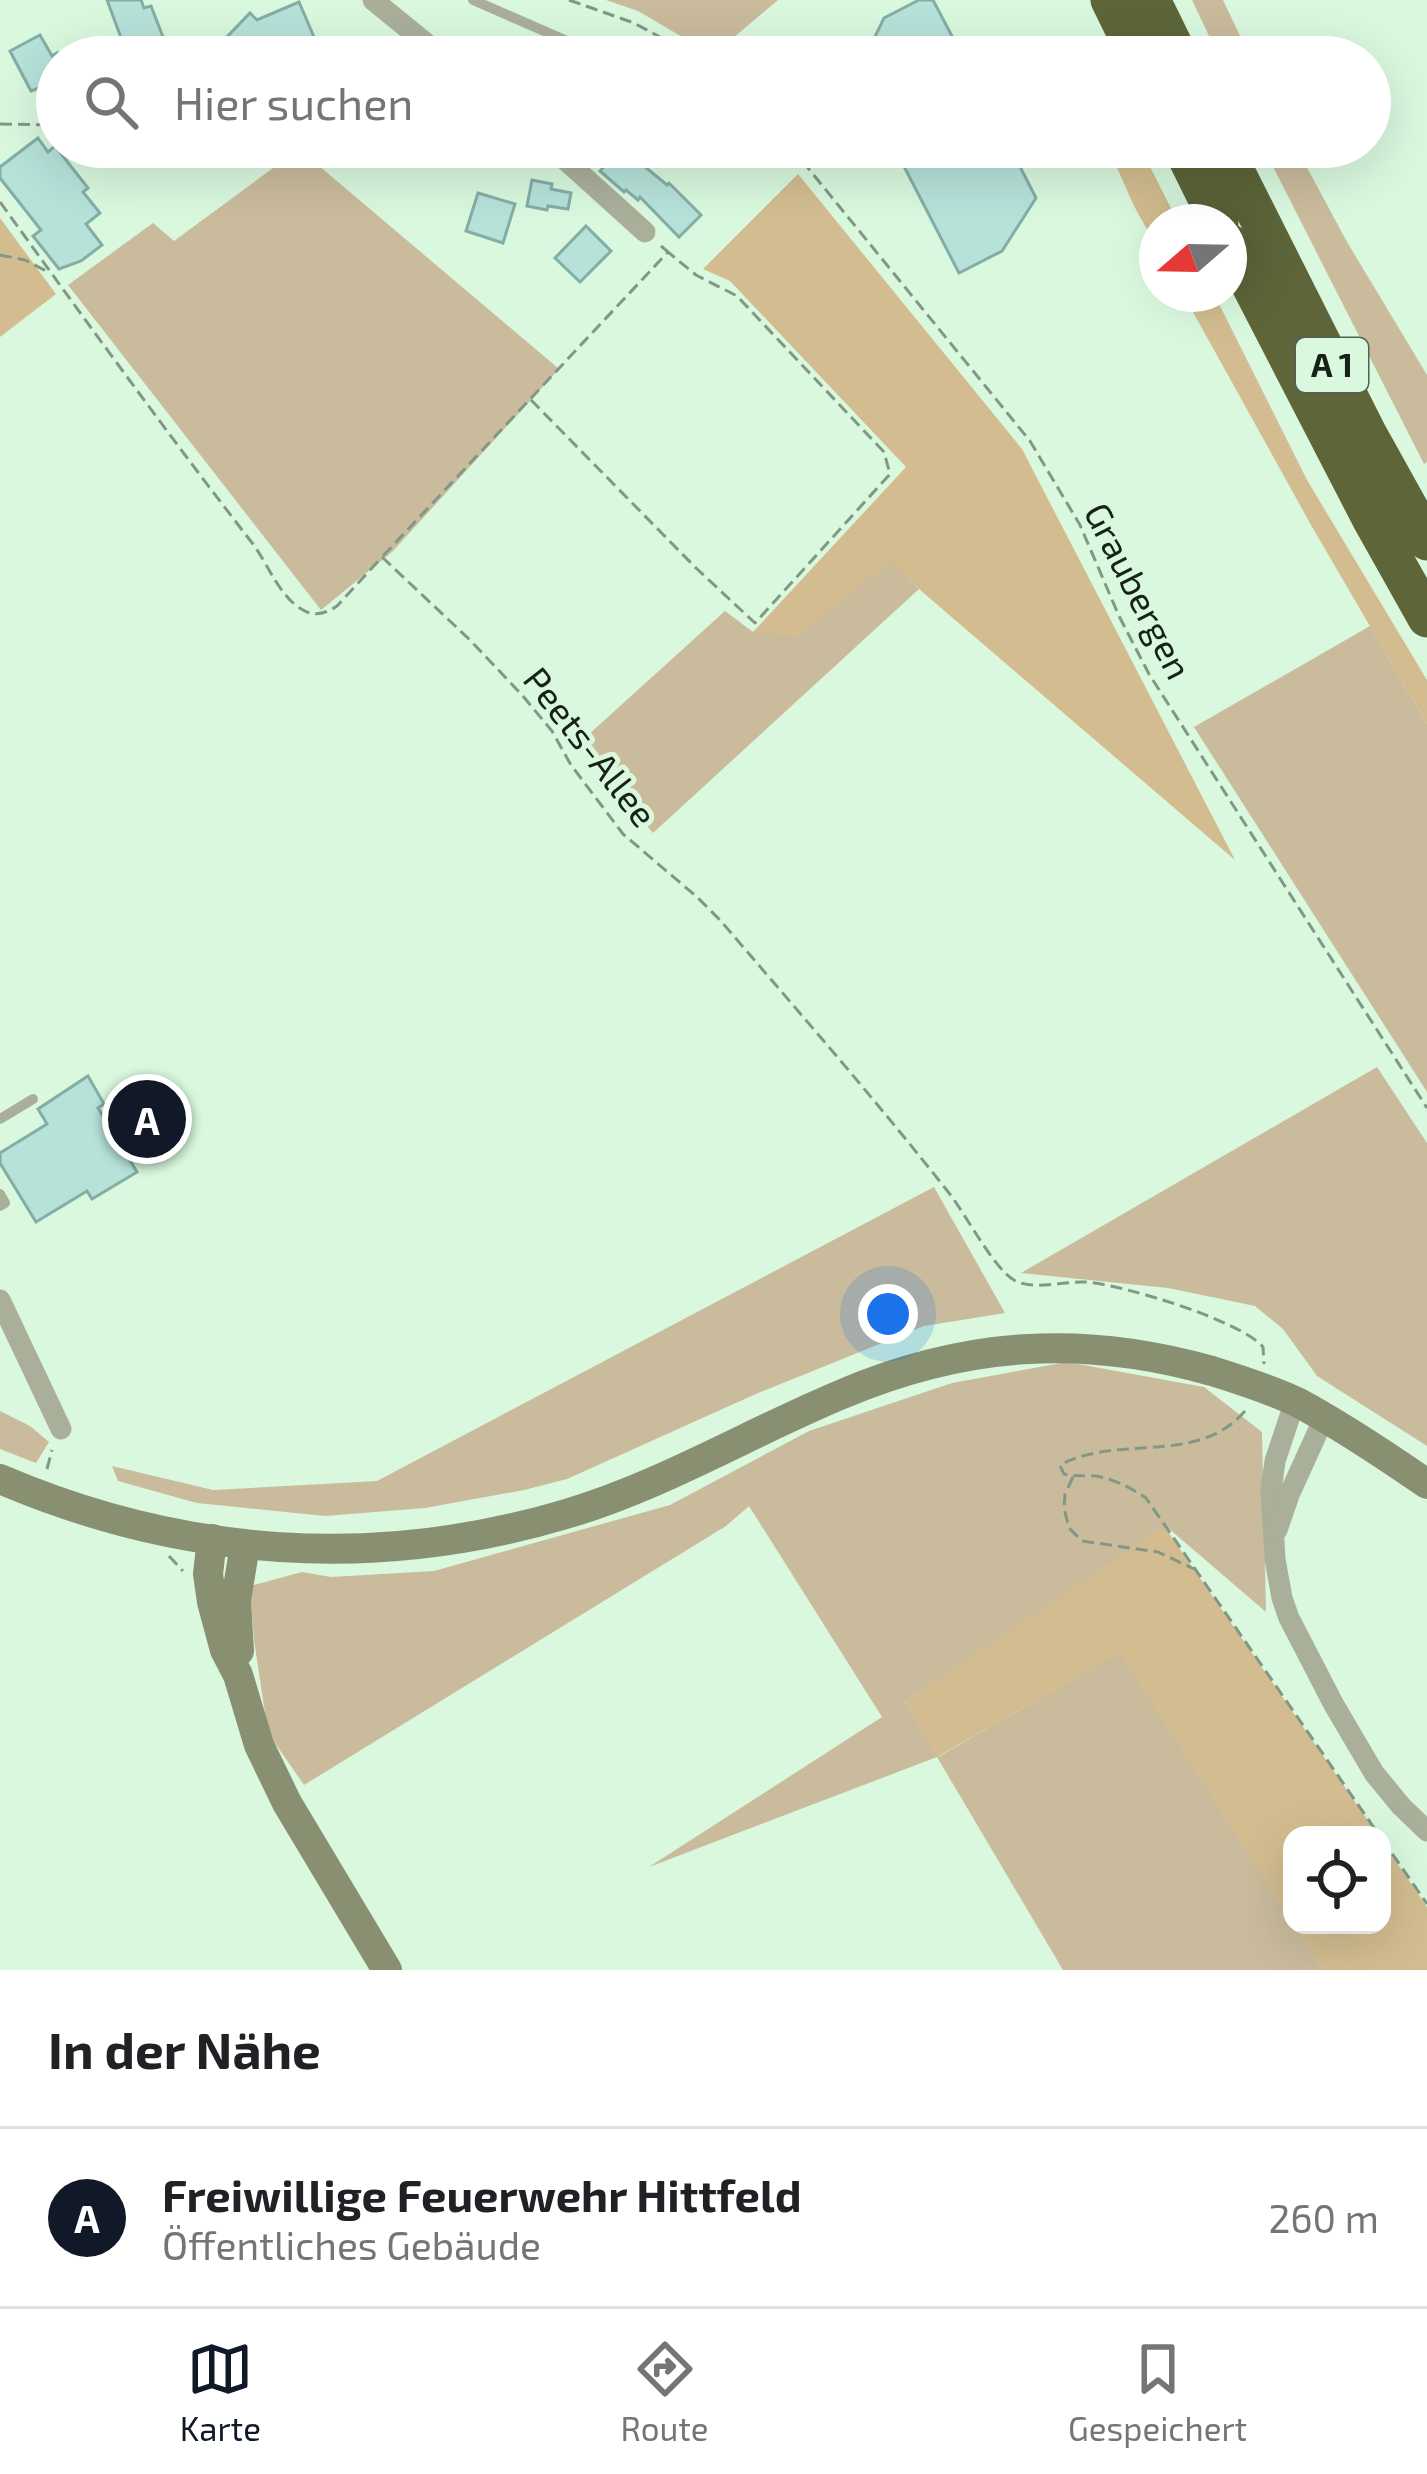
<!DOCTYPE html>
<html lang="de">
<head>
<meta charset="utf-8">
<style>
	:root { --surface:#fff; --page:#f6f6f6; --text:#202124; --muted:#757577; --line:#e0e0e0; --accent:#111827 }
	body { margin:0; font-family:"Exo 2",sans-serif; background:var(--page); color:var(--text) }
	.controls { position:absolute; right:36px; bottom:36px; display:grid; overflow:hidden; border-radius:24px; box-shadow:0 12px 48px #0002 }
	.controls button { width:108px; height:108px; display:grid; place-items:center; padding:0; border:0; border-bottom:3px solid var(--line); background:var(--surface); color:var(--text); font:60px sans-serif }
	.compass { position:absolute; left:1139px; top:204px; width:108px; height:108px; border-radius:50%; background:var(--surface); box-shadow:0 12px 48px #0002; rotate:250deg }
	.you { position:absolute; left:888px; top:1314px; width:42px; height:42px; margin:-30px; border:9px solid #fff; border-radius:50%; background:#1a73e8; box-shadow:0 0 0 18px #1a73e833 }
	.badge { display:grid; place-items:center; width:78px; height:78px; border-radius:50%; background:var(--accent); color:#fff; font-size:39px; font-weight:700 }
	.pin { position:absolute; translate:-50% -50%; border:6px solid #fff; box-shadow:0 3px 12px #0006 }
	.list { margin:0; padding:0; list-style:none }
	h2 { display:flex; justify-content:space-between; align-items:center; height:156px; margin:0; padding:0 48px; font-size:51px }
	h2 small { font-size:39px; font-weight:400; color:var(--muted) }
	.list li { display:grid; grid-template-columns:78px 1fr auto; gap:36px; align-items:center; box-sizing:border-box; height:180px; padding:0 48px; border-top:3px solid var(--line) }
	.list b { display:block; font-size:45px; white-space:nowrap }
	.list p { margin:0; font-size:39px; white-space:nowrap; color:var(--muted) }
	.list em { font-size:39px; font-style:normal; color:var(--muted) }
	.icon { flex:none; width:66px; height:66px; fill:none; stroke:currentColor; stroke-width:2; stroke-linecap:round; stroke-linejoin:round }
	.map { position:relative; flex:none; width:1427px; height:1970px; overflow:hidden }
	.search { position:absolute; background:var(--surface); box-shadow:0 12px 48px #0002; left:36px; right:36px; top:36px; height:132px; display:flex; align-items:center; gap:30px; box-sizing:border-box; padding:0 42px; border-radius:66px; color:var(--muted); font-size:45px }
	.sheet { height:336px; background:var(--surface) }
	nav { display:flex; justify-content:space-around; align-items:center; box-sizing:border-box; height:168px; border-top:3px solid var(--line); background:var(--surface); font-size:33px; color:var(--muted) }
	nav a { display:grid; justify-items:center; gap:6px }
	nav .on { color:var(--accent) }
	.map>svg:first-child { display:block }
</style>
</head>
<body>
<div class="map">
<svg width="1427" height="1970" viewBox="0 0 1427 1970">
	<rect width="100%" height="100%" fill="#d9f8de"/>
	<g fill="#cabb9c">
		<polygon points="606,0 778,0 713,55 638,11"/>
		<polygon points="1192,0 1223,0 1250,57 1219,57"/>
		<polygon points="1263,147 1296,147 1347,242 1427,375 1427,462 1424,464"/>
		<polygon points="299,149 559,369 392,552 321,610 68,285 153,223 174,241"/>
		<polygon points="891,560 919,589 653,833 577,745 725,611 753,632"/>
		<polygon points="1370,626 1427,724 1427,1092 1194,727"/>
		<polygon points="1377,1067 1427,1143 1427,1446 1317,1376 1283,1329 1255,1306 1168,1288 1021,1273"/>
		<polygon points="934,1187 1005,1313 924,1326 758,1393 567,1479 524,1490 425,1508 325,1516 197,1503 118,1481 112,1466 213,1490 377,1481"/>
		<polygon points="1067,1362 1204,1387 1262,1432 1266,1612 1167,1527 905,1702 938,1757 1120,1652 1323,1970 1063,1970 937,1757 649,1867 882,1717 749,1506 726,1526 304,1785 268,1733 254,1640 250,1586 302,1572 331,1577 434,1571 670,1505 809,1431 952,1383"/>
		<polygon points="0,1411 30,1426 49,1442 36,1463 0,1449"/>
	</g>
	<g fill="#d3bd90">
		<polygon points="1108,147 1140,147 1178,222 1157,222 1157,248 1133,204"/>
		<polygon points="798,174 1022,449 1235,860 919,589 891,561 797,637 753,632 906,467 730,281 703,269"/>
		<polygon points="0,218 56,294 0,337"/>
		<polygon points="1183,294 1214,294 1307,480 1427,680 1427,724 1311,525"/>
		<polygon points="1164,1526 1378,1835 1292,1835 1292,1922 1120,1653 937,1757 905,1702"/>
		<polygon points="1382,1841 1427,1907 1427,1970 1323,1970 1294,1925 1382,1925"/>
	</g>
	<g fill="#b6e2da" stroke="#83aea6" stroke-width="3">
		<polygon points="107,0 141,0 144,8 151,6 163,37 126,51"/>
		<polygon points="919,0 933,0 963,57 865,57 884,18"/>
		<polygon points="299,2 317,44 286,57 240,57 223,41 250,13 257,20"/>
		<polygon points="40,35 52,56 57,53 57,81 31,91 10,51"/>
		<polygon points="38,138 48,152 55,146 88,188 83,192 100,213 86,224 102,245 81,261 59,269 33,236 41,230 0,178 0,167"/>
		<polygon points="621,147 667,185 669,183 701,215 679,237 640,197 638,200 626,190 624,192 600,171"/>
		<polygon points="894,147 1010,147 1036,198 1002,251 959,273"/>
		<polygon points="532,180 552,184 551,189 571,193 568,209 548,206 547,210 527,206"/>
		<polygon points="478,193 515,204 503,243 466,231"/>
		<polygon points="586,226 611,251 580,282 555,258"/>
		<polygon points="88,1076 104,1104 98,1108 137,1172 92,1199 87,1191 36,1222 0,1163 0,1153 47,1124 38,1109"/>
	</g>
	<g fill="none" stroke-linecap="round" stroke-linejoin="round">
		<g stroke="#829886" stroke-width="3" stroke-dasharray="12 6" stroke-linecap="butt">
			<polyline points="569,0 634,23 697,57"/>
			<polyline points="158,57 180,57"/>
			<polyline points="0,124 57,125"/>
			<polyline points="300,147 323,158 333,147"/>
			<polyline points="791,147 1030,441 1080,525 1119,616 1149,674 1427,1108"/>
			<path d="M0,202c83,115 166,230 253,342 15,20 27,54 50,66 12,7 24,3 34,-4l45,-49 88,83 52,55 30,36 19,34 52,69 74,63 23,23c77,90 155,179 229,273 16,20 45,76 65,87 19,11 49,1 71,2 36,2 157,39 178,65l1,17"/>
			<polyline points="0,255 25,260 50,273"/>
			<polyline points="531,400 696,568 755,623 890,474 884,452 737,296 696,275 668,252"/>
			<polyline points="383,556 668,252 660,245"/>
			<path d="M1245,1411c-48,55 -123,23 -183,53l-2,2 4,8c11,3 21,1 32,2 18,3 35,12 50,22l233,337"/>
			<polyline points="47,1469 52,1450"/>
			<polyline points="1073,1477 1065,1494 1064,1508 1069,1528 1082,1541 1158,1552 1194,1569"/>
			<polyline points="169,1556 183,1571"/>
			<polyline points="1382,1839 1427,1904"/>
		</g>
		<g stroke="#aaaf9a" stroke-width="10">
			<polyline points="473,0 567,41 588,57"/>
			<polyline points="0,1119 33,1099"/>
			<polyline points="0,1194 5,1203 0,1206"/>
		</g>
		<g stroke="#aaaf9a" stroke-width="21">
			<polyline points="373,0 443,57"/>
			<polyline points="551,147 645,232"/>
			<polyline points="0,1300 61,1429"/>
			<polyline points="1295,1401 1275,1461 1271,1491 1275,1559 1282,1598 1289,1618 1334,1705 1374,1773 1401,1806 1427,1831"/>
			<polyline points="1277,1530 1289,1495 1324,1418"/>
		</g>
		<g stroke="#898f71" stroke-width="30">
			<path d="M0,1479c182,78 376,92 566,35 95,-28 183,-81 274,-119 124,-53 242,-61 372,-24 29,9 57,18 85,31 45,24 88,53 130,82"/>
			<polyline points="212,1539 208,1574 212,1602 225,1650 238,1675 259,1745 287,1803 387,1970"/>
			<polyline points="239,1651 236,1600 245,1545"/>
		</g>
		<g stroke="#5d6539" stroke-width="39">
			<polyline points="1110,0 1138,57"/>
			<polyline points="1151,0 1179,57"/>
			<polyline points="1182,147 1219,222"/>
			<polyline points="1223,147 1367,433 1427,541"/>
			<polyline points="1229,243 1372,520 1427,618"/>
		</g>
	</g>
	<g text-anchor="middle" stroke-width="10" stroke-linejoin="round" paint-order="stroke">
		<rect fill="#d9f8de" stroke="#506253" stroke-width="3" x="1296" y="338" width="72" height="54" rx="9"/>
		<g font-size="33" font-weight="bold" fill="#162118">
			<text x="1332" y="377">A 1</text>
		</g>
		<g font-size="36" fill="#162118" stroke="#d9f8de">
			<text transform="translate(1138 591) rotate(63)" y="13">Graubergen</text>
			<text transform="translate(590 747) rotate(52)" y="13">Peets-Allee</text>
		</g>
	</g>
</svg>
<div class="controls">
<button><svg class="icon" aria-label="locate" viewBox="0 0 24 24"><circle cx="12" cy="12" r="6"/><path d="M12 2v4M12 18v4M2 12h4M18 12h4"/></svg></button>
</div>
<svg class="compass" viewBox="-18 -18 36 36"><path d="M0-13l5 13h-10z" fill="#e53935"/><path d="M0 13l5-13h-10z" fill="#757577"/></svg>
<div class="you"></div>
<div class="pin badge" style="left:147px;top:1119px">A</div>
<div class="search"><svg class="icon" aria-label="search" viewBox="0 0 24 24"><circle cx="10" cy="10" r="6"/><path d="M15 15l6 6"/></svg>Hier suchen</div>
</div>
<section class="sheet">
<h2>In der Nähe<small></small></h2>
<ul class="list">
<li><span class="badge">A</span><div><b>Freiwillige Feuerwehr Hittfeld</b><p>Öffentliches Gebäude</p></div><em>260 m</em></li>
</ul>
</section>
<nav>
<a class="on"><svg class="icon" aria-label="map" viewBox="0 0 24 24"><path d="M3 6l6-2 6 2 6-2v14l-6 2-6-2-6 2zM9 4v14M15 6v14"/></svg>Karte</a>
<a><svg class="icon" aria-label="directions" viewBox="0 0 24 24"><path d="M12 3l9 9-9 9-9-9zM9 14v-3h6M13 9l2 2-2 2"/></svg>Route</a>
<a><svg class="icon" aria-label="saved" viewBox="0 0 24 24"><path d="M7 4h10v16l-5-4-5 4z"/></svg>Gespeichert</a>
</nav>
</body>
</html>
